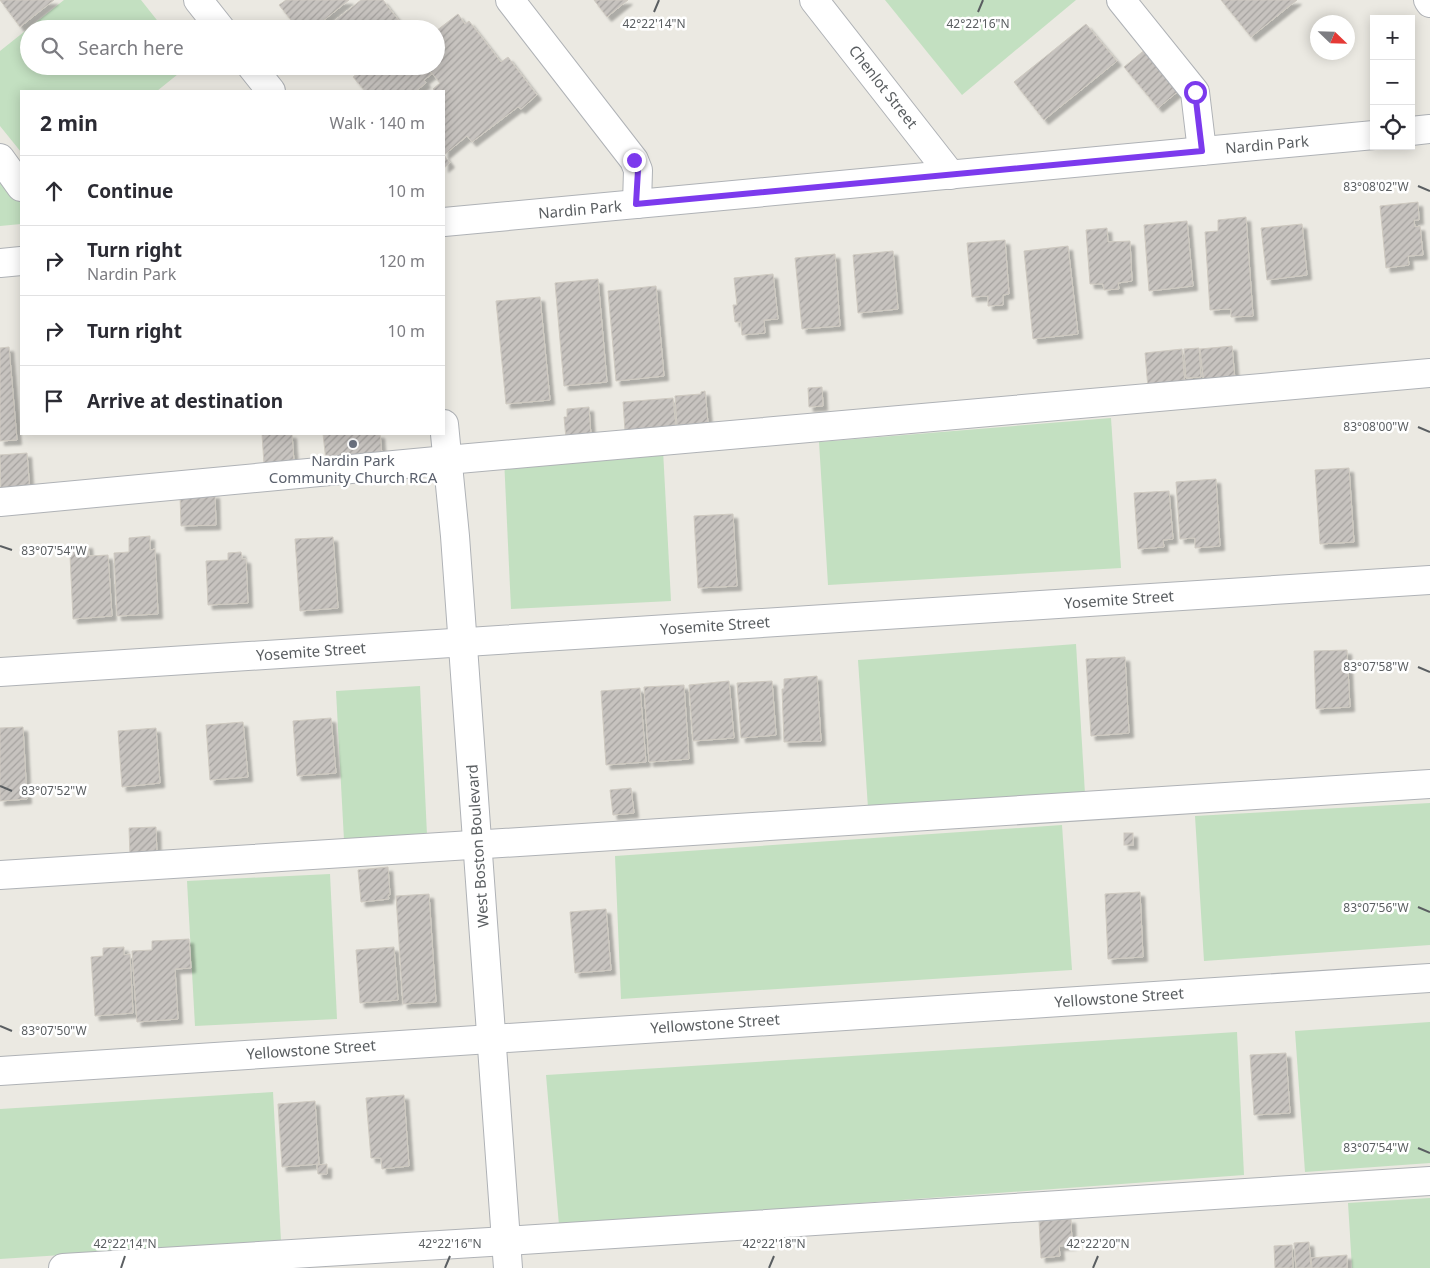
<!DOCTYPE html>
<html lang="en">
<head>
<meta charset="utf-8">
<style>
	:root { --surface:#fff; --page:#f2f2f3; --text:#2b2b33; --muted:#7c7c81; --line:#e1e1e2 }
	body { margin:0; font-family:"Noto Sans",sans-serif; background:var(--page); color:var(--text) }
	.controls { position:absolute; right:15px; top:15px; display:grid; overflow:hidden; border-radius:0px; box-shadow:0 2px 12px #0003 }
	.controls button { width:45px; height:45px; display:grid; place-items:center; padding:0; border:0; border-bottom:1px solid var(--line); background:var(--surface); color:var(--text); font:25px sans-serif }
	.compass { position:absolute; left:1310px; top:15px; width:45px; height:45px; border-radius:50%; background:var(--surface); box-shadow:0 2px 12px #0003; rotate:113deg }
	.stop { position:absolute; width:15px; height:15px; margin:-11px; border:4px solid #7c3aed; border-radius:50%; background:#fff }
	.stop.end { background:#7c3aed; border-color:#fff; box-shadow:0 1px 5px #0008 }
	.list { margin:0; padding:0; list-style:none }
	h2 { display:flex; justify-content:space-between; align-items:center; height:65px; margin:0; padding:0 20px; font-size:21px }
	h2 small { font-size:16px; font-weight:400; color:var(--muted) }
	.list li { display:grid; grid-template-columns:32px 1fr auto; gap:15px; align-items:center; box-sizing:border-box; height:70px; padding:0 20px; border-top:1px solid var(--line) }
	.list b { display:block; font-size:19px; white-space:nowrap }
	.list p { margin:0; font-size:16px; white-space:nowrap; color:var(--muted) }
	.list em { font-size:16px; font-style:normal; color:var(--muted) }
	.icon { flex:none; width:28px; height:28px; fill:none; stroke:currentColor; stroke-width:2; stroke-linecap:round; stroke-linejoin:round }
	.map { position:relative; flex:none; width:1430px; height:1268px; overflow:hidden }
	.search { position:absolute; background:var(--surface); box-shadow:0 2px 12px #0003; left:20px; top:20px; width:425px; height:55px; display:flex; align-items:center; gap:12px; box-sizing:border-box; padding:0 18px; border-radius:28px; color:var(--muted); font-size:19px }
	.panel { position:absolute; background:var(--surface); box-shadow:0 2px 12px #0003; left:20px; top:90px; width:425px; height:345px; border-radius:0px }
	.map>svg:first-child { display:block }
</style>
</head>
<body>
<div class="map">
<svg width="1430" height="1268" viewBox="0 0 1430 1268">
	<defs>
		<pattern id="building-hatch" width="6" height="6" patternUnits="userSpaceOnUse" patternTransform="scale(1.25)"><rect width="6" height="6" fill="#c7c3bf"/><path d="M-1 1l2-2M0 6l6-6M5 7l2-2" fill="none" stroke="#a5a29f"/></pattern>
		<filter id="shadow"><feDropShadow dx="4.5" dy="4.5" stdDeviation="1" flood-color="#0004"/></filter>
	</defs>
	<rect width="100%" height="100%" fill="#ebe9e2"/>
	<g fill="#c3e0c1">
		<polygon points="64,0 141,0 164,29 29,29 29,66 188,66 157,91 21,91 21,152 0,126 0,51"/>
		<polygon points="885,0 1076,0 962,95"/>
		<polygon points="0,173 21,202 21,224 0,226"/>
		<polygon points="1111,418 1121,568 828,585 819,442"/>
		<polygon points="663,450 671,601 511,609 504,458"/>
		<polygon points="1076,644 1085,794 868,808 858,660"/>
		<polygon points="420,686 427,835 344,840 336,691"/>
		<polygon points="1430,803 1430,945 1204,961 1195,816"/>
		<polygon points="1062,825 1072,970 621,999 615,856"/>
		<polygon points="330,874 337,1019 195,1026 187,881"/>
		<polygon points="1430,1022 1430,1163 1305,1172 1295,1031"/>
		<polygon points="1237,1032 1244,1175 559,1225 546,1075"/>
		<polygon points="273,1092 281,1241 0,1259 0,1109"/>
		<polygon points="1430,1198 1430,1268 1352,1268 1348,1203"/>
	</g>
	<g fill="url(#building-hatch)" stroke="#cfcac1" filter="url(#shadow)">
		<polygon points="0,0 54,0 20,27"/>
		<polygon points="286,0 349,0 313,29 298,29 279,5"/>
		<polygon points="361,0 383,0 400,22 392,29 324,29"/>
		<polygon points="594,0 628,0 607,17"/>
		<polygon points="1221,0 1297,0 1251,37"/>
		<polygon points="458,14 465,24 469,21 501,62 508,57 537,95 521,109 518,107 472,142 467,136 444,155 450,163 444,168 444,91 435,91 433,89 440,83 426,66 436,66 436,31"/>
		<polygon points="1086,24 1117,61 1044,120 1014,82"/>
		<polygon points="1147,48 1181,89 1158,108 1124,67"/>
		<polygon points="366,66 426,66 432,74 424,80 426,83 416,91 363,91 364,90 353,77"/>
		<polygon points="1418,202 1419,220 1414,220 1415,227 1420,226 1423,255 1408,256 1409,265 1386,268 1380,206"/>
		<polygon points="1246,217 1253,316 1231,317 1231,309 1210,310 1205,232 1218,231 1218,220"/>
		<polygon points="1187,221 1193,286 1149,291 1144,225"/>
		<polygon points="1302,224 1307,275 1267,280 1261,228"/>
		<polygon points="1107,228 1108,242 1130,241 1132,281 1118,283 1119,289 1104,290 1103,284 1090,284 1086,230"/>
		<polygon points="1005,240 1009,294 1003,295 1003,305 988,306 988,296 972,297 967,243"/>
		<polygon points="1068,246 1078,334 1033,339 1024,251"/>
		<polygon points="893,251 898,309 858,313 853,255"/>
		<polygon points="835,254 840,326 802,329 795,258"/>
		<polygon points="773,274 778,319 764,320 765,333 742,335 741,322 735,322 733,305 737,305 734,278"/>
		<polygon points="598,279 607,382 564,386 555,283"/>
		<polygon points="656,286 664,376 616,381 608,291"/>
		<polygon points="540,297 550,400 506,404 496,301"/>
		<polygon points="1232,346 1235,380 1204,383 1200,349"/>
		<polygon points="9,347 17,440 0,441 0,348"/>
		<polygon points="1199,348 1201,377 1186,378 1184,349"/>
		<polygon points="1182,349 1185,385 1148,388 1145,353"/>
		<polygon points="822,387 823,406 809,407 808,388"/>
		<polygon points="705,391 708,423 677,425 675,396 701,394 701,392"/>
		<polygon points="673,398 676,428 625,431 623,402"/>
		<polygon points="589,407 591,436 566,439 564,417 567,417 567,409"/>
		<polygon points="262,434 292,434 294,462 264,465"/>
		<polygon points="323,434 380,434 382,455 326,461"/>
		<polygon points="27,453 30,493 1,496 0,455"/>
		<polygon points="1349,468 1354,542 1320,544 1315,470"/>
		<polygon points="1216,479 1220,546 1195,548 1195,538 1180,539 1176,482"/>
		<polygon points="1169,491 1173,539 1163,540 1164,547 1138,549 1134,493"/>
		<polygon points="215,494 216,525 181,526 180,496"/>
		<polygon points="733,514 737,586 698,588 694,516"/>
		<polygon points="150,536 150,550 155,549 158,614 117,616 114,553 129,552 129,538"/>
		<polygon points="333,537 338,608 300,611 295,539"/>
		<polygon points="88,544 89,556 108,555 112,616 73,619 70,556 72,556 72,546"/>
		<polygon points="241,552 242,559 246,559 248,603 208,605 206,561 228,560 228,553"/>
		<polygon points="1347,650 1350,707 1316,709 1314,651"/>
		<polygon points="1125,657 1129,733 1091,736 1086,659"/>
		<polygon points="817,676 821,741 784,742 782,689 784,689 784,679"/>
		<polygon points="729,681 734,738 693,741 689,685"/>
		<polygon points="772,681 776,735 741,738 737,683"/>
		<polygon points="684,685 689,759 649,762 644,687"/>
		<polygon points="640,688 646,762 606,765 601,691"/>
		<polygon points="331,718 336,773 297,776 293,721"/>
		<polygon points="243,722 248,777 210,780 206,725"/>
		<polygon points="23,727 27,799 0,801 0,728"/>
		<polygon points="156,728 160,783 122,787 118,731"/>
		<polygon points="631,788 634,813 613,815 610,790"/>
		<polygon points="156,827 157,856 130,857 129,828"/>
		<rect x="1124" y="833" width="9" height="12"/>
		<polygon points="388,867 390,895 388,895 389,899 361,902 358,870"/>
		<polygon points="1140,892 1143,957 1108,959 1105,894"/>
		<polygon points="429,894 436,1002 403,1004 396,896"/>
		<polygon points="606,909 611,970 575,973 570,912"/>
		<polygon points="189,939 191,968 175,969 178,1019 137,1022 132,951 152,950 152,941"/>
		<polygon points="124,947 124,955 130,954 133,1013 95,1016 91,957 103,956 103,948"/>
		<polygon points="394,947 398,1000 360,1003 356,950"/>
		<polygon points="1286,1053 1290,1113 1254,1115 1250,1055"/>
		<polygon points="404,1095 409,1166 382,1169 381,1158 371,1158 366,1098"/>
		<polygon points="315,1101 319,1164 282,1167 278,1104"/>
		<polygon points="327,1164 327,1174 318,1174 317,1165"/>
		<polygon points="1071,1219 1072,1245 1059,1246 1060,1256 1041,1258 1039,1221"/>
		<polygon points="1309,1242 1311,1268 1296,1268 1294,1243"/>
		<polygon points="1292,1245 1293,1268 1275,1268 1274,1246"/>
		<polygon points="1347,1255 1347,1268 1312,1268 1311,1258"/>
	</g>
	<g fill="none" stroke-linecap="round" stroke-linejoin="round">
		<defs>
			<g id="minor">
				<polyline points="198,0 221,29"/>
				<polyline points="510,0 634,160 638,170 637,204"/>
				<polyline points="814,0 951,175"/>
				<polyline points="1121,0 1195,92 1202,151"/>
				<polyline points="1428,0 1430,3"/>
				<polyline points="251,66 271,91"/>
				<polyline points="1411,131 1430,129"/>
				<polyline points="0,158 21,187"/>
				<polyline points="444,222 1374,135"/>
				<polyline points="0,263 21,261"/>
				<polyline points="444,424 455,536 508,1268"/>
				<polyline points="0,502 447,460 1430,373"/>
				<polyline points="0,672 1430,580"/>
				<polyline points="0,875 1430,784"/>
				<polyline points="0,1071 1430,978"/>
				<polyline points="63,1268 506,1241 1430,1181"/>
			</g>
		</defs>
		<use href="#minor" stroke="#afb2b6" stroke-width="30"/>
		<use href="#minor" stroke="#fff" stroke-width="28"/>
	</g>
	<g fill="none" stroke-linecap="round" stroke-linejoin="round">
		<polyline stroke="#7c3aed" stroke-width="6" points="634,160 638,170 636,204 1202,151 1195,92"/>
	</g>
	<path fill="none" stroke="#5a5e61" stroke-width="2" d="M654,12l5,-12M978,12l5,-12M1418,186l12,5M1418,427l12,5M0,546l12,4M1418,667l12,5M0,786l12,5M1418,907l12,5M0,1026l12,5M1418,1148l12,5M121,1268l4,-12M445,1268l5,-12M769,1268l5,-12M1093,1268l5,-12"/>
	<circle fill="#6b7280" stroke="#fff" stroke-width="2" cx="353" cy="444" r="5"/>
	<g text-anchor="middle" stroke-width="5" stroke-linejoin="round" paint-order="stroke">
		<g font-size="15" fill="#5a5e61" stroke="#fff">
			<text transform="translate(883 87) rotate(52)" y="5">Chenlot Street</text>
			<text transform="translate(1267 145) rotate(-5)" y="5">Nardin Park</text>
			<text transform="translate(580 210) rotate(-5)" y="5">Nardin Park</text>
			<text transform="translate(1119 600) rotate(-4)" y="5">Yosemite Street</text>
			<text transform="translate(715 626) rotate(-4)" y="5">Yosemite Street</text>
			<text transform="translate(311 652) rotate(-4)" y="5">Yosemite Street</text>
			<text transform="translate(478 846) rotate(-94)" y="5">West Boston Boulevard</text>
			<text transform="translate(1119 998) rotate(-4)" y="5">Yellowstone Street</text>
			<text transform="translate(715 1024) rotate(-4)" y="5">Yellowstone Street</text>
			<text transform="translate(311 1050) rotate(-4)" y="5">Yellowstone Street</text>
		</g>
		<g font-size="15" fill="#5b616d" stroke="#fff">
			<text x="353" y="466">Nardin Park<tspan x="353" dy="17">Community Church RCA</tspan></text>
		</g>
	</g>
	<g font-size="12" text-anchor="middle" fill="#5a5e61" stroke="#fff" stroke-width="5" stroke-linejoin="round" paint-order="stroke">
		<text x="654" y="28">42°22'14"N</text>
		<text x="978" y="28">42°22'16"N</text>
		<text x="1376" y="191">83°08'02"W</text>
		<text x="1376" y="431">83°08'00"W</text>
		<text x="54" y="555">83°07'54"W</text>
		<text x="1376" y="671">83°07'58"W</text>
		<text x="54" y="795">83°07'52"W</text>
		<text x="1376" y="912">83°07'56"W</text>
		<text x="54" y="1035">83°07'50"W</text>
		<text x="1376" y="1152">83°07'54"W</text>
		<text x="125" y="1248">42°22'14"N</text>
		<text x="450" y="1248">42°22'16"N</text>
		<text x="774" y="1248">42°22'18"N</text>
		<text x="1098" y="1248">42°22'20"N</text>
	</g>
</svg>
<div class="controls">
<button>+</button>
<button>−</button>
<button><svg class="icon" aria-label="locate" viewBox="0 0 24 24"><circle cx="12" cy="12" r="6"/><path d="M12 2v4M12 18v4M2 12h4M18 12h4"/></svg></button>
</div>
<svg class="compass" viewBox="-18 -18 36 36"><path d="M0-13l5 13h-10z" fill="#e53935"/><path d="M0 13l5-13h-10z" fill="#7c7c81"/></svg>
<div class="stop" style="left:1195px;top:92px"></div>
<div class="stop end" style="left:634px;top:160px"></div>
<div class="search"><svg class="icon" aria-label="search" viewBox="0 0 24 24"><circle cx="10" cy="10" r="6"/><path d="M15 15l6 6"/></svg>Search here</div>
<section class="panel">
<h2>2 min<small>Walk · 140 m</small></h2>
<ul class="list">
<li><svg class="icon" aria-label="ahead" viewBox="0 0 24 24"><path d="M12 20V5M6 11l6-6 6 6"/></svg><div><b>Continue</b></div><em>10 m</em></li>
<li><svg class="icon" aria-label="right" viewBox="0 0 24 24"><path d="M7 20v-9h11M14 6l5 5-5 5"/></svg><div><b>Turn right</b><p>Nardin Park</p></div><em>120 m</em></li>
<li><svg class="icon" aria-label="right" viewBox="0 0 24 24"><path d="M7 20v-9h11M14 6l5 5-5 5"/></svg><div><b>Turn right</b></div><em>10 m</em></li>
<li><svg class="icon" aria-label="arrive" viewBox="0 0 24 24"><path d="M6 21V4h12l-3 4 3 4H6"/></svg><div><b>Arrive at destination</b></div></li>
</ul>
</section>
</div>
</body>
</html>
